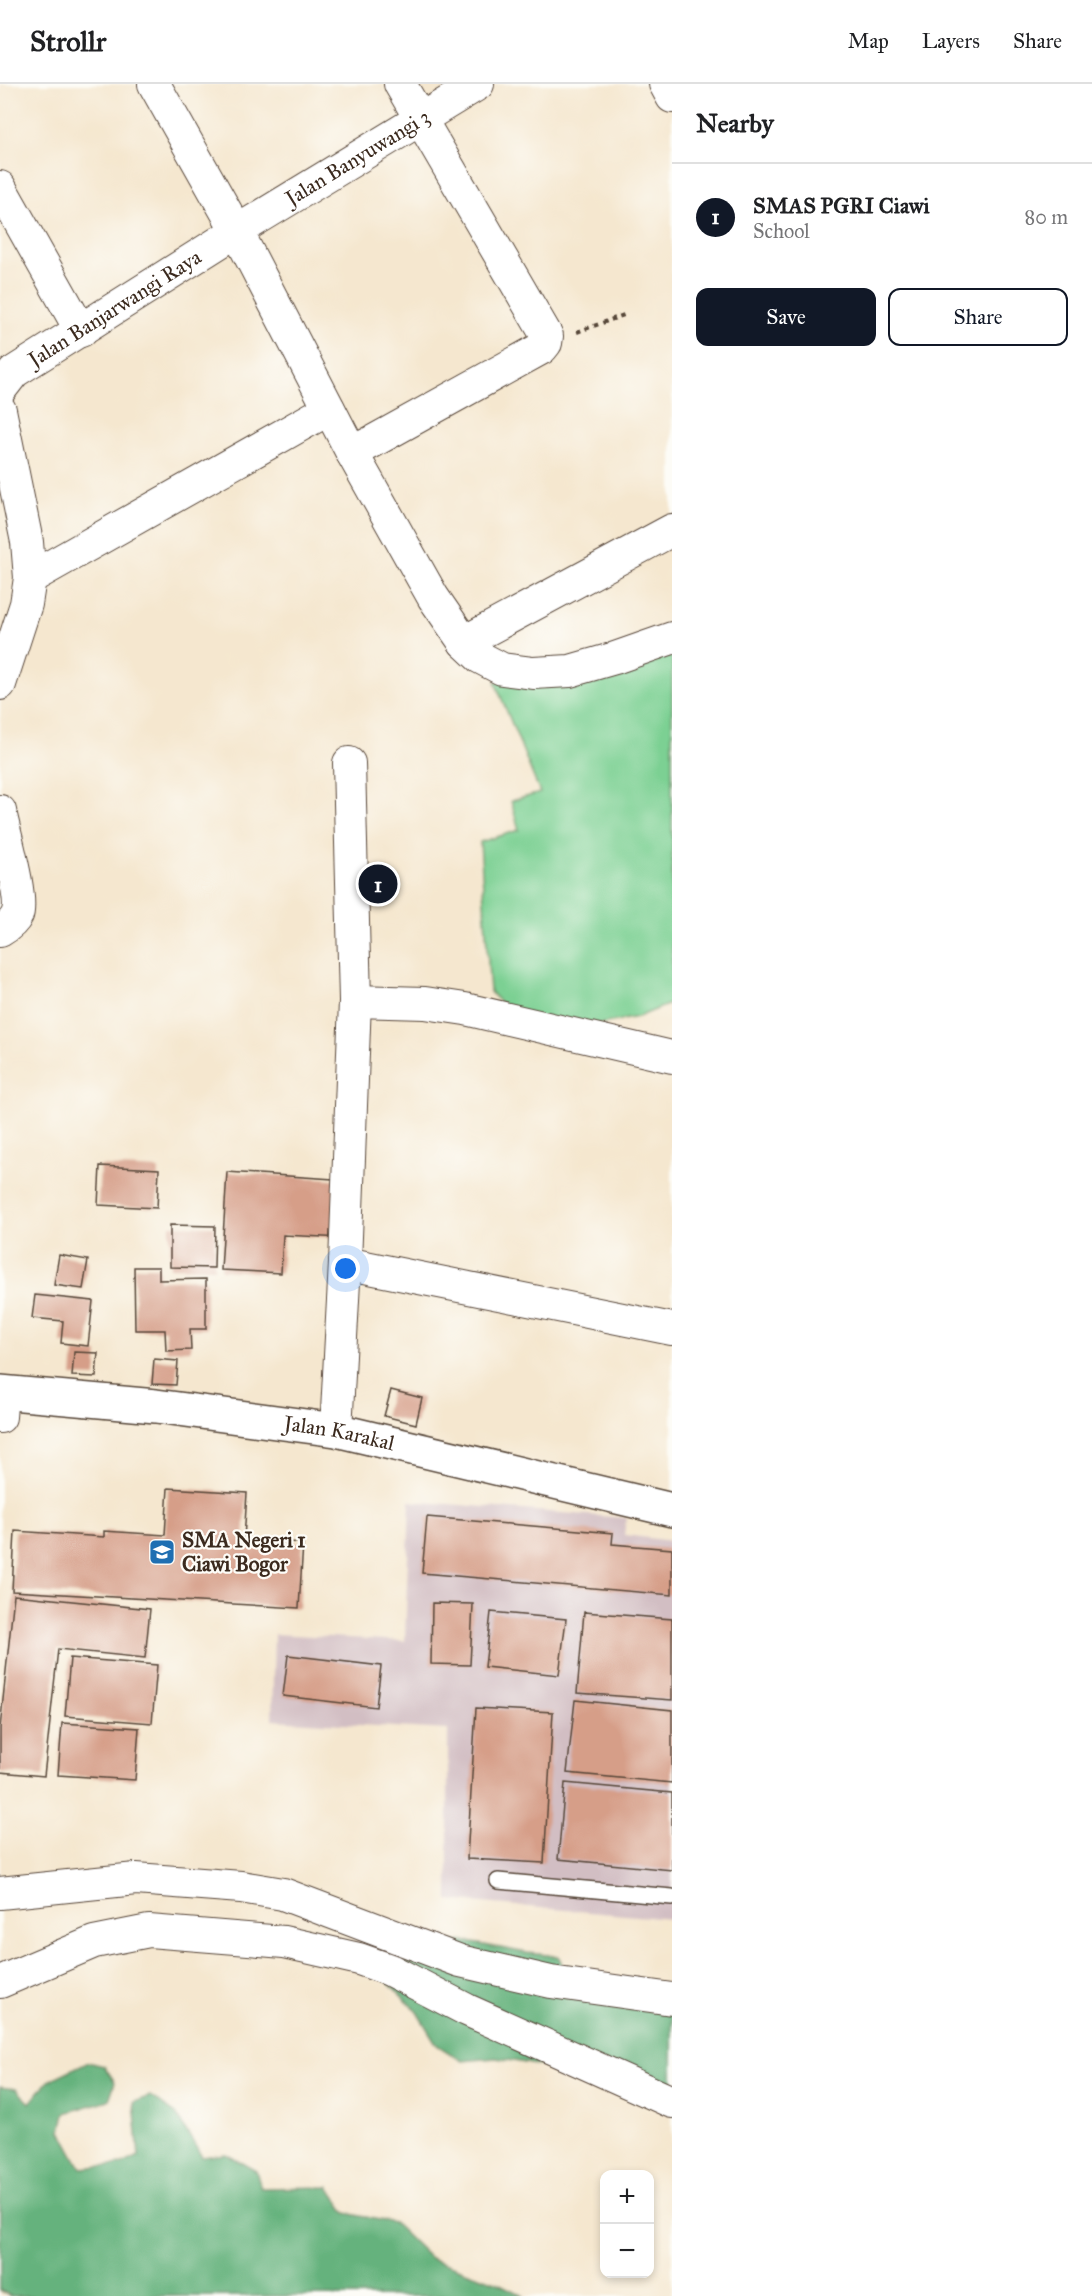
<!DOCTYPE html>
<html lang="en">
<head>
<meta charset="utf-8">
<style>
	:root { --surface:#fff; --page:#f6f6f6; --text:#202124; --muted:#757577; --line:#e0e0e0; --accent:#111827 }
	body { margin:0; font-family:"IM FELL Great Primer",serif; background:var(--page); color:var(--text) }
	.controls { position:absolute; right:18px; bottom:18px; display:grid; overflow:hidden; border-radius:12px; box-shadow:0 3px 9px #0003 }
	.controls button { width:54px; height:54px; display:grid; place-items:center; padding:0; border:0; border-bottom:2px solid var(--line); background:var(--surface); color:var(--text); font:30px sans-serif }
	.you { position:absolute; left:346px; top:1185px; width:21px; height:21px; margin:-15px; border:4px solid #fff; border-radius:50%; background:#1a73e8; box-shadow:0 0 0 9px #1a73e833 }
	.badge { display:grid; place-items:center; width:39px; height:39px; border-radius:50%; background:var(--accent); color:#fff; font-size:20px; font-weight:700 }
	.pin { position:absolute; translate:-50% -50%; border:3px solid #fff; box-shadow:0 2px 6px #0006 }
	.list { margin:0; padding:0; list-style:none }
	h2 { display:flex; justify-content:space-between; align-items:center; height:78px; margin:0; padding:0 24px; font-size:26px }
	h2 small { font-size:20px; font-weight:400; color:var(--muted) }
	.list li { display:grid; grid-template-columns:39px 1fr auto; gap:18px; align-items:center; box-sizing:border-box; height:108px; padding:0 24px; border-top:2px solid var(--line) }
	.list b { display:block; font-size:22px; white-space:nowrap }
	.list p { margin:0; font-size:20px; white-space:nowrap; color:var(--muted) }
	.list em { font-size:20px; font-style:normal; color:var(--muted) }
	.actions { display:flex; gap:12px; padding:18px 24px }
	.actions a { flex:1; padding:14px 0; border:2px solid var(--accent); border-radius:12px; text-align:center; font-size:21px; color:var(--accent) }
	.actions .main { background:var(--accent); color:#fff }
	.map { position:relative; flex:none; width:672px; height:2212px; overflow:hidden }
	header { display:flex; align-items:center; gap:36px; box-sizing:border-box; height:84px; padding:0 30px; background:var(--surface); border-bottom:2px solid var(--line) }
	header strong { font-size:28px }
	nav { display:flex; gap:33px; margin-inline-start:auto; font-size:21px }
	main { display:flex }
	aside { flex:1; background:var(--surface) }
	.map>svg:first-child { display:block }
</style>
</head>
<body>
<header>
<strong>Strollr</strong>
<nav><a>Map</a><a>Layers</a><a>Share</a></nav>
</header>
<main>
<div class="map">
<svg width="672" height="2212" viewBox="0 0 672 2212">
	<rect width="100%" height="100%" fill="#fdfcf7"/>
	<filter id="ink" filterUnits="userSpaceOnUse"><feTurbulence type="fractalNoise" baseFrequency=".0167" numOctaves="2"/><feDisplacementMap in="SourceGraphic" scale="12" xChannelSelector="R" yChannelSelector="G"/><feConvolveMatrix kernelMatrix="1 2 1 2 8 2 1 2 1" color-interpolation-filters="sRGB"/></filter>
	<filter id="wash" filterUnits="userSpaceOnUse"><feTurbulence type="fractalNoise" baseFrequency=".008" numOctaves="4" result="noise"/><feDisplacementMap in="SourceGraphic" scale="24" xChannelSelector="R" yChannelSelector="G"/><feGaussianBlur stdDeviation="1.35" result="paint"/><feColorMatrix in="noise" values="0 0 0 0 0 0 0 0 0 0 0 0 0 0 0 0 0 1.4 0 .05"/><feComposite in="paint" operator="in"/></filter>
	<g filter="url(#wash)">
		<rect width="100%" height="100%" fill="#f5e7cf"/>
		<polygon fill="#d2bec3" points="410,1417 626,1434 624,1451 672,1457 672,1835 448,1816 448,1646 272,1636 274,1550 405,1557"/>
		<polygon fill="#7cd093" stroke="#5c7d58" stroke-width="1.5" points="672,564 672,919 638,933 579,944 506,925 490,908 480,758 519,746 511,717 540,709 495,598"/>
		<g fill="#65b27d" stroke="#506e4e" stroke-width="1.5">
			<polygon points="463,1857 527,1869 558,1872 571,1898 672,1910 672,2018 566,1986 496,1974 462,1977 437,1961 417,1928 367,1876 383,1871 432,1878 445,1860"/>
			<polygon points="87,1978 104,1982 115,1998 109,2016 65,2029 61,2047 81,2084 123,2080 139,2072 134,2018 150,2012 176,2030 202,2073 226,2070 256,2087 261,2104 329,2103 346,2129 394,2139 430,2174 496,2198 524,2212 10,2212 0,2206 0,2003 16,2005 30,2019 48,1997"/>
		</g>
		<g id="blocks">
			<g fill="#d69e88">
				<polygon points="100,1082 159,1085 157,1124 98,1121"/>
				<polygon points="227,1088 348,1096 344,1154 283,1151 281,1189 221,1186"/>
				<polygon points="170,1141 215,1142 214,1184 170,1183"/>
				<polygon points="59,1171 88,1176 83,1205 54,1201"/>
				<polygon points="134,1183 159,1183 159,1196 206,1195 206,1245 190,1245 191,1266 166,1267 165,1246 135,1246"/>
				<polygon points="35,1211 93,1217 88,1262 61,1259 63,1237 32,1234"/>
				<polygon points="74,1268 98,1269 96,1293 72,1292"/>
				<polygon points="154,1275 178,1277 176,1301 152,1300"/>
				<polygon points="391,1306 422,1314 416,1340 384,1332"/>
				<polygon points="168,1404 247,1409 244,1455 303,1459 299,1524 12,1507 15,1447 104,1453 104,1447 165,1451"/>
				<polygon points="427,1433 613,1449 612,1460 672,1465 672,1511 422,1489"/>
				<polygon points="14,1511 150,1525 145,1574 58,1565 44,1692 0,1688 0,1644"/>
				<polygon points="432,1519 473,1520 470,1581 431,1580"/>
				<polygon points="491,1528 566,1535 559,1591 485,1583"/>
				<polygon points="584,1528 672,1535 672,1616 577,1609"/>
				<polygon points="288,1571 381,1582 376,1623 283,1612"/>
				<polygon points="70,1574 157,1581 152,1639 65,1632"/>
				<polygon points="575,1616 672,1626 672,1699 567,1689"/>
				<polygon points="476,1624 553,1628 544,1779 467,1775"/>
				<polygon points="62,1639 139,1644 135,1696 58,1691"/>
				<polygon points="565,1699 672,1709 672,1786 558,1775"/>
			</g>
		</g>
	</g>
	<g filter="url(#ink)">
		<use href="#blocks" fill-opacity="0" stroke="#574639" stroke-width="1.5"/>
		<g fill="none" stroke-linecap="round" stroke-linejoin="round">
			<defs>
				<polyline id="lane" points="498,1797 672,1813"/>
				<g id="street">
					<polyline points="154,0 237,147 352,369 433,513 464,558 481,574 502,585 533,589 570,587 615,574 672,554"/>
					<polyline points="665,0 672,13"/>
					<polyline points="0,103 81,247"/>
					<path id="s1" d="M0,306l14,-18 223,-141 241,-147"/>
					<polyline points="0,326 27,458 30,494 26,520 0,600"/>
					<polyline points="352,369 542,264 546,259 547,252 400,0"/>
					<polyline points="30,494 329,325"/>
					<polyline points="464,558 672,446"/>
					<polyline points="349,679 355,917"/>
					<path d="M0,727c4,21 24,88 17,104 -3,7 -10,12 -17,16"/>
					<polyline points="345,1179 672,1245"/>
					<polyline points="0,1333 2,1308"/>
					<polyline points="336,1346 345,1179 355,917 425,919 465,925 672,973"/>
					<polyline points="0,1809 136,1795 241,1803 283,1810 460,1877 551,1898 672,1915"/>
					<polyline points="0,1898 94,1858 149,1847 284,1858 359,1875 390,1886 467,1926 672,2018"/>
				</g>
				<g id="secondary">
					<path id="s2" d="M0,1308l156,14 180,24 336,80"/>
				</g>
			</defs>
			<use href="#lane" stroke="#574639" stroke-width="18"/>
			<use href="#street" stroke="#574639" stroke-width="34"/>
			<use href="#secondary" stroke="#574639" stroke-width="36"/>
			<polyline stroke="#574639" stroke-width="4" stroke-dasharray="4.5 4.5" stroke-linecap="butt" points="577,248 624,231"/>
			<use href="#lane" stroke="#fff" stroke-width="15"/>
			<use href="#street" stroke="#fff" stroke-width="32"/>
			<use href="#secondary" stroke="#fff" stroke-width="33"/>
		</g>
	</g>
	<defs>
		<symbol id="school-square" viewBox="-11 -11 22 22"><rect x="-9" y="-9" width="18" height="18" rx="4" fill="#1f6fb2" stroke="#fdfcf7"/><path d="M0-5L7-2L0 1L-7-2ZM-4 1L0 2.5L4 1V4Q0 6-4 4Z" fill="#fff"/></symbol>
	</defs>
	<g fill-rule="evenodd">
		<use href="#school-square" x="147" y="1453" width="30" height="30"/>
	</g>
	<g text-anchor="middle" stroke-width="4.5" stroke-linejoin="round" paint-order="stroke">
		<g font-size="21" fill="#3b2a1e" stroke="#fdfcf7">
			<text dy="7" stroke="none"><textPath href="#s1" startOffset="428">Jalan Banyuwangi 3</textPath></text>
			<text dy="7" stroke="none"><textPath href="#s1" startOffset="142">Jalan Banjarwangi Raya</textPath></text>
			<text dy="7" stroke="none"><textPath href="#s2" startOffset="342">Jalan Karakal</textPath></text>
		</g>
		<g font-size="21" font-weight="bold" fill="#3b2a1e" stroke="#fdfcf7" text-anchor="start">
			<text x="182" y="1463">SMA Negeri 1<tspan x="182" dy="24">Ciawi Bogor</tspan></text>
		</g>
	</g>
</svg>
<div class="controls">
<button>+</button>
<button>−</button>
</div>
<div class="you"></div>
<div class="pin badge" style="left:378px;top:800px">1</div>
</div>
<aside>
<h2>Nearby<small></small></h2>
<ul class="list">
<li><span class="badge">1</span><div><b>SMAS PGRI Ciawi</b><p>School</p></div><em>80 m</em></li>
</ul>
<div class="actions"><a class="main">Save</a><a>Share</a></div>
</aside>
</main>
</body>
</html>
